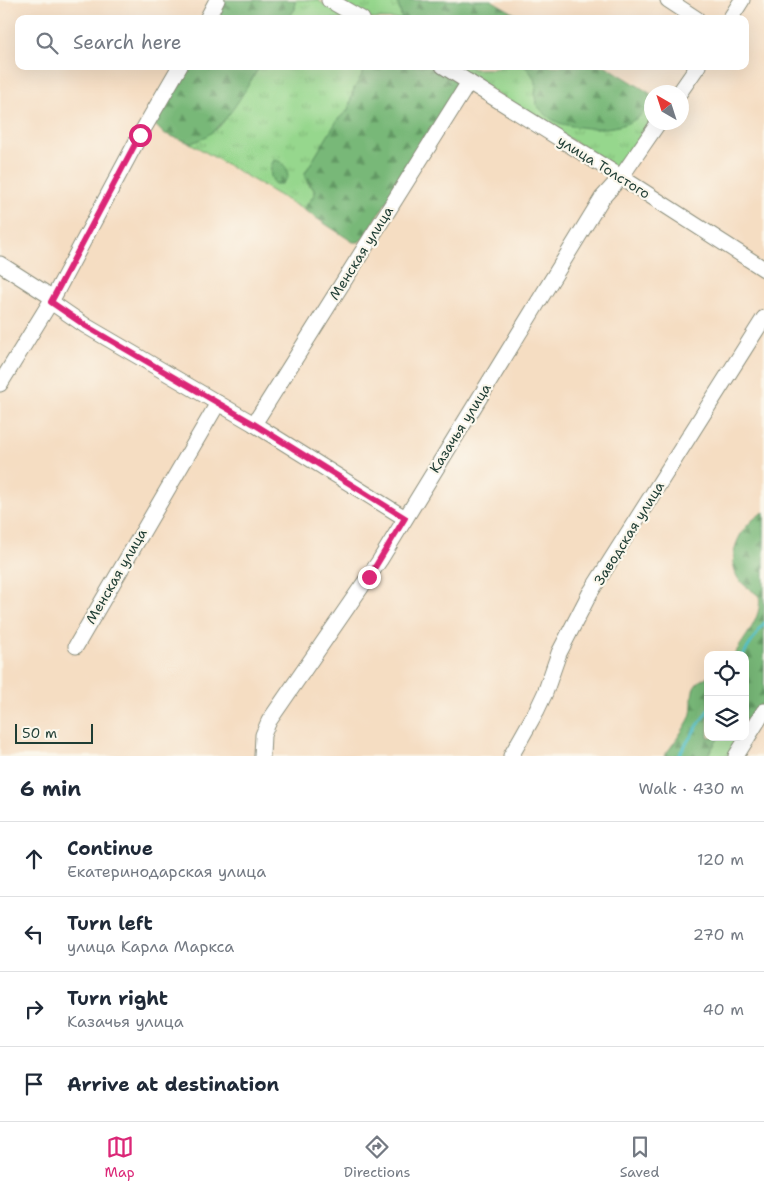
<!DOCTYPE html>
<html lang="en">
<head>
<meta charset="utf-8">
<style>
	:root { --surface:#fff; --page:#f2f2f3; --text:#1f2937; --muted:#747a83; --line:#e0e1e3; --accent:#db2777 }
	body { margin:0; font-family:"Shantell Sans",sans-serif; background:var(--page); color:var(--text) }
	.controls { position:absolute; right:15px; bottom:15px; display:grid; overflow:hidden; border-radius:10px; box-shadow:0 5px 20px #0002 }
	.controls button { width:45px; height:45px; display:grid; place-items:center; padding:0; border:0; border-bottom:1px solid var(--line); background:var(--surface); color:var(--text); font:25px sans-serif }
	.compass { position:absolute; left:644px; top:85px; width:45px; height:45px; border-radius:50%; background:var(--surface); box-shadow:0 5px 20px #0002; rotate:321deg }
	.scale { position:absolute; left:15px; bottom:12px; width:78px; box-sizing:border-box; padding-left:5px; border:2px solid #1f3d34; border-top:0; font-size:14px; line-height:18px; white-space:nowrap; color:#1f3d34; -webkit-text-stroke:4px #fbf7ec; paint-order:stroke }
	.stop { position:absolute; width:15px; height:15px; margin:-11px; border:4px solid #db2777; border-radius:50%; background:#fff }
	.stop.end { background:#db2777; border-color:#fff; box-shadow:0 1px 5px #0008 }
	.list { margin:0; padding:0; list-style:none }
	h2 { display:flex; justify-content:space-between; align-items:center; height:65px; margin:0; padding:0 20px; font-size:21px }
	h2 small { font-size:16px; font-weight:400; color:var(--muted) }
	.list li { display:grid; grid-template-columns:32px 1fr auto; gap:15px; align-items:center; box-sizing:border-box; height:75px; padding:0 20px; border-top:1px solid var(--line) }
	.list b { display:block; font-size:19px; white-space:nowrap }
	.list p { margin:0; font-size:16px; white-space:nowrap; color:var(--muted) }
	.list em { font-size:16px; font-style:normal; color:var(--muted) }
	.icon { flex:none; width:28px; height:28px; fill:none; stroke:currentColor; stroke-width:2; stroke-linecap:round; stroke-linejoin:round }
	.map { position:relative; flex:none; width:764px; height:756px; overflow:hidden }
	.search { position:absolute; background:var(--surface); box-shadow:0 5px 20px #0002; left:15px; right:15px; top:15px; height:55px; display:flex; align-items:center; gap:12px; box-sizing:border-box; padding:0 18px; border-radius:10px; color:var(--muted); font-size:19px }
	.sheet { height:365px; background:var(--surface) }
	nav { display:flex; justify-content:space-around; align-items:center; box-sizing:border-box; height:70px; border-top:1px solid var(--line); background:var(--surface); font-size:14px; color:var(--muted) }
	nav a { display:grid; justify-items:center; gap:2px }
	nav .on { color:var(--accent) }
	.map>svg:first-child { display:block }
</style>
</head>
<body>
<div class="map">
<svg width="764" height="756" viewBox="0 0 764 756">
	<defs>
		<pattern id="grass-tufts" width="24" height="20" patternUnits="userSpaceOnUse" patternTransform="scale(1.25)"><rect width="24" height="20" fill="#96d78d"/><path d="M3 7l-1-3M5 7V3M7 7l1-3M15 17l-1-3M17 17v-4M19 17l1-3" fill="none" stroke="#81b97a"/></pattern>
		<pattern id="forest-firs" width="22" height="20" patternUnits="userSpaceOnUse" patternTransform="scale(1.25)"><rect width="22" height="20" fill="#78b878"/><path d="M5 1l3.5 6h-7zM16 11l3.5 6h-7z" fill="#629763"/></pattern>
	</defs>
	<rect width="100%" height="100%" fill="#fbf7ec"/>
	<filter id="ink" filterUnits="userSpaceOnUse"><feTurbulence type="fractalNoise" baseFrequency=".02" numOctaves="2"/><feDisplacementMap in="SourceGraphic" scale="10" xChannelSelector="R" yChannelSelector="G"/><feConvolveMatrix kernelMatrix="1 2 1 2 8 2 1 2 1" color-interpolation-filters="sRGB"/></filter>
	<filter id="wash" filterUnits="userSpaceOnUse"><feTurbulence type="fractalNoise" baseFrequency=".0096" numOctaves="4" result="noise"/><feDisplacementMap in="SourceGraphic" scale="20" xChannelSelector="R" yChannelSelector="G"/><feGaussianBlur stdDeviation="1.12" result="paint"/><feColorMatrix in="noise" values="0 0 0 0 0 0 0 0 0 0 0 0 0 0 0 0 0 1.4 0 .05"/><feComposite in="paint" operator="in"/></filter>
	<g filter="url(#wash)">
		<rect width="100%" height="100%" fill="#f5ddc2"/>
		<g fill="url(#grass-tufts)" stroke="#5a8a60">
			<polygon points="295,0 317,0 350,19 288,19 295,9"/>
			<polygon points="338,0 397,0 402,19 371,19"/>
			<path d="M260,66h107l-13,23 -6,21 -10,10 -33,53c1,3 2,9 4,12 4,4 4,1 5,7 1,7 -9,10 -10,18l-114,-67 28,-15 6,-7z"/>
			<path d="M453,66h16l5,3h19l10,-3h22c11,10 12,18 10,32l115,6 -2,-12 3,2v27l-33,48z"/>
			<polygon points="719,737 741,737 729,756 707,756"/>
		</g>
		<g fill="url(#forest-firs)" stroke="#4c7a56">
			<polygon points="223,0 295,0 295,9 288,19 212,19"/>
			<polygon points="397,0 491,0 524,19 402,19"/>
			<path d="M184,66h76c-17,26 -37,70 -70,77l-27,-10 -10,-10z"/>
			<path d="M367,66h66l24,15 3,4 -96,153 -5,4h-6l-49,-32c1,-8 15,-13 9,-22 -2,-3 -6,-6 -8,-10v-5l33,-54 10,-9 6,-21z"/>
			<path d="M524,66h82l42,26c0,3 2,8 2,11 -1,5 -6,9 -9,12 -18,16 -51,15 -74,10 -9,-1 -20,-8 -26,-15 -14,-14 5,-26 -17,-44z"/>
			<path d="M274,160c10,1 13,8 14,17l-6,7h-7c-6,-8 -6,-16 -1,-24z"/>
			<path d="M764,512v188l-9,14 -10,7v-66h-11c10,-17 29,-38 25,-59 -8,-7 -18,-11 -23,-21 -9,-25 7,-52 28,-63z"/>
			<path d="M708,676v61h11l-12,19h-43c6,-7 23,-31 26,-39 6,-17 -6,-29 18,-41z"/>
		</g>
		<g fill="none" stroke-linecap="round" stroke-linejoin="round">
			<g stroke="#51bfc8" stroke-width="3">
				<polyline points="743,655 764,623"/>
				<polyline points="678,756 708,710"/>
			</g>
		</g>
	</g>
	<g filter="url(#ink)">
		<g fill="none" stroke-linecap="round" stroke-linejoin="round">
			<defs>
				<g id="minor">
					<polyline points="329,0 362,19"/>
					<polyline points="668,0 697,19"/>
					<polyline points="207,19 217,0"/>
					<polyline points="730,19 742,0"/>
					<polyline points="443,66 621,177 764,269"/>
					<polyline points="680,92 698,66"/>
					<polyline points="0,264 53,298"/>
					<polyline points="51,302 86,326 254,424 405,518"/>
					<polyline points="0,384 53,298 140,135 180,66"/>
					<polyline points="254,424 469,82"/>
					<polyline points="76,646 218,403"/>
					<polyline points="262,756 263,735 269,721 380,560 602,198 621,177 659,122"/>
					<polyline points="511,756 537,710 545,693 559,653 590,593 764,318"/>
					<polyline points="736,756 764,711"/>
				</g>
			</defs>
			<use href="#minor" stroke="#8a8d7b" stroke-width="17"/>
			<use href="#minor" stroke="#fff" stroke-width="15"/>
		</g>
	</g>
	<g fill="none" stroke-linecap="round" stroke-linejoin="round" filter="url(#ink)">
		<polyline stroke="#db2777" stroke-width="6" points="140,135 51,302 86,326 254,424 405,518 369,577"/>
	</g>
	<g text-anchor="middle" stroke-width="4.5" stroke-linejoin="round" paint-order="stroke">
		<g font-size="14" fill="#1f3d34" stroke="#fbf7ec">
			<text transform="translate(604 167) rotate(32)" y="5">улица Толстого</text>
			<text transform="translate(361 253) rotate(-58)" y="5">Менская улица</text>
			<text transform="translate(460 428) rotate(-58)" y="5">Казачья улица</text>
			<text transform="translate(629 533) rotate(-58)" y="5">Заводская улица</text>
			<text transform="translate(116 576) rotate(-60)" y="5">Менская улица</text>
		</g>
	</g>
</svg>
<div class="controls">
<button><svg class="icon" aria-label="locate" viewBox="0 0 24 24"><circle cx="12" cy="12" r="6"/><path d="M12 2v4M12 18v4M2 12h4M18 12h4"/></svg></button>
<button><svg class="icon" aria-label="layers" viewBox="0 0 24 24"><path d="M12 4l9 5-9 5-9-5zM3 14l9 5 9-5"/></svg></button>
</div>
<svg class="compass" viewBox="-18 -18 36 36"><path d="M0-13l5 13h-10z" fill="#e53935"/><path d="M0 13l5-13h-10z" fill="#747a83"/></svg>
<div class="scale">50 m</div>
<div class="stop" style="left:140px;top:135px"></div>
<div class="stop end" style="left:369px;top:577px"></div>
<div class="search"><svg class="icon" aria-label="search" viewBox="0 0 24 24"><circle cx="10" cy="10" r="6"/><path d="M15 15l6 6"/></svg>Search here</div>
</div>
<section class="sheet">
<h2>6 min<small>Walk · 430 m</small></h2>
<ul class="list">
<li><svg class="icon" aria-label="ahead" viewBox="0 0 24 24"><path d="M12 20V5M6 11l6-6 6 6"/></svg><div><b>Continue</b><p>Екатеринодарская улица</p></div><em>120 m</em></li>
<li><svg class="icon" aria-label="left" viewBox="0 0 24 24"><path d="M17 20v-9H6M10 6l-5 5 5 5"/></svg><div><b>Turn left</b><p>улица Карла Маркса</p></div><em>270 m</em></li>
<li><svg class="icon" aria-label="right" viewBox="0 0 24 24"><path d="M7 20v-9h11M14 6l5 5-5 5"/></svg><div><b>Turn right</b><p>Казачья улица</p></div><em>40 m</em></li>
<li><svg class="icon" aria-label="arrive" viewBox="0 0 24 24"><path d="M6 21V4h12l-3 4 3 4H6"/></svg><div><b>Arrive at destination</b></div></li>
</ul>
</section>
<nav>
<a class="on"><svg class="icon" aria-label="map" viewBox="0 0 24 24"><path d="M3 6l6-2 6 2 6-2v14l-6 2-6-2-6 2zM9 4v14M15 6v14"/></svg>Map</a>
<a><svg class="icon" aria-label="directions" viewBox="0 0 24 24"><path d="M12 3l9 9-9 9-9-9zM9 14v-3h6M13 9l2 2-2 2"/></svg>Directions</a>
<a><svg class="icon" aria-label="saved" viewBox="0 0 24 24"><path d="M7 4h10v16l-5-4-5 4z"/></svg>Saved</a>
</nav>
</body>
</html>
